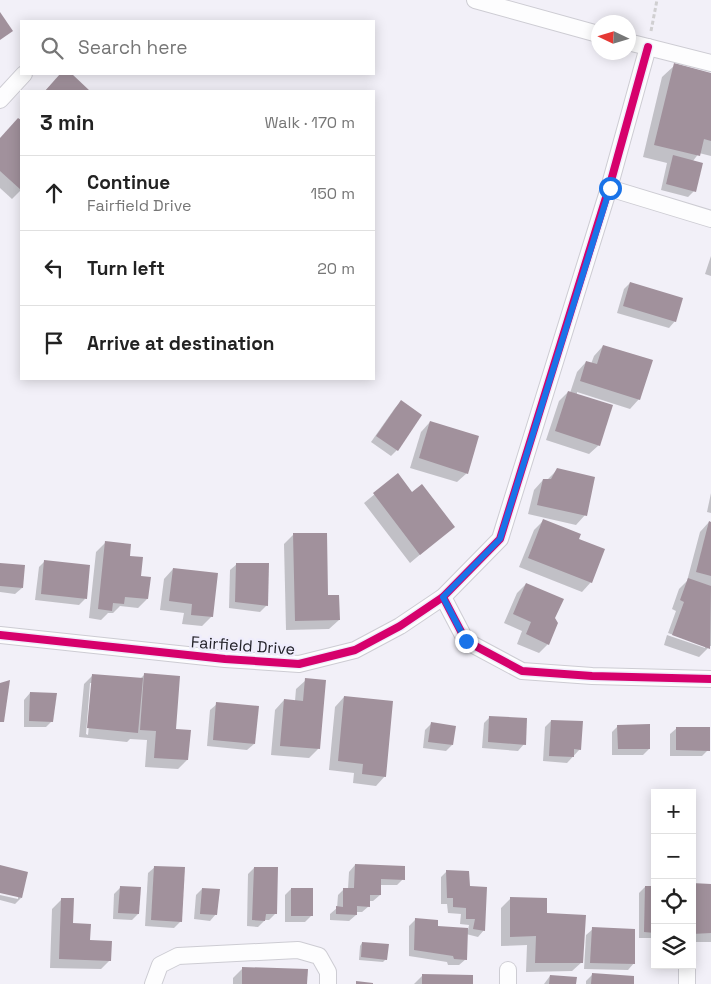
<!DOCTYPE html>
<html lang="en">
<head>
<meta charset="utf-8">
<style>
	:root { --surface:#fff; --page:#f2f2f2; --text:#222; --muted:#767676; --line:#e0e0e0 }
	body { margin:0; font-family:"Space Grotesk",sans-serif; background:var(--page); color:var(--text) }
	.controls { position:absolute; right:15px; bottom:15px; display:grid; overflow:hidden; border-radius:0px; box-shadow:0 2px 12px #0003 }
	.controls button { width:45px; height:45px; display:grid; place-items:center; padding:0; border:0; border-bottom:1px solid var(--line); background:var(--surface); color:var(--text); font:25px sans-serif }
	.compass { position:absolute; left:591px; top:15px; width:45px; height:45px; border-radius:50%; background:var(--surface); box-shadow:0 2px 12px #0003; rotate:274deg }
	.stop { position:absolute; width:15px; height:15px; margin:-11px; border:4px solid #1a73e8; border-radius:50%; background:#fff }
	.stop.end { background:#1a73e8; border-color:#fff; box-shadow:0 1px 5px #0008 }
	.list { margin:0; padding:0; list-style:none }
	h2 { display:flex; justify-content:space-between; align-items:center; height:65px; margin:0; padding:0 20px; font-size:21px }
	h2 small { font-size:16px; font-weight:400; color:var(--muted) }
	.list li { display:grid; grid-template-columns:32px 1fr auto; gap:15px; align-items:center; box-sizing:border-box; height:75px; padding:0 20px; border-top:1px solid var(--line) }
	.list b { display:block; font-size:19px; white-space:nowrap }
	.list p { margin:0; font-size:16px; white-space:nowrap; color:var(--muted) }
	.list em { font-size:16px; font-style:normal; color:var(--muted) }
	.icon { flex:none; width:28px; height:28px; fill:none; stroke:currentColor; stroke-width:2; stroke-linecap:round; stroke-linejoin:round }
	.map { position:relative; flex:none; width:711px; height:984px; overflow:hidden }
	.search { position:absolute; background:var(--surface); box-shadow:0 2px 12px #0003; left:20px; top:20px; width:355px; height:55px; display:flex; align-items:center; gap:12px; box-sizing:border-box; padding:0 18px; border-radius:0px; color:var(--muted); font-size:19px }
	.panel { position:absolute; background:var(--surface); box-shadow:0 2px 12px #0003; left:20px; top:90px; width:355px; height:290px; border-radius:0px }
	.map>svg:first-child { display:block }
</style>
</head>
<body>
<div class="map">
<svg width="711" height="984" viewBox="0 0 711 984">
	<rect width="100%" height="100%" fill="#f2f0f8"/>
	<g fill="#0003" fill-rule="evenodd">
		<polygon points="675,65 711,74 711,156 699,153 693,161 694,191 688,197 661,190 667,163 643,157 662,77"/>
		<polygon points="61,74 70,74 88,91 45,91"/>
		<polygon points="18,120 21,122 21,190 12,199 0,188 0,139"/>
		<polygon points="711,256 711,276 705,274"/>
		<polygon points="630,283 675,321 669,328 617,313 624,289"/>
		<polygon points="603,346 639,399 630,409 577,392 577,395 599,445 589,454 546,440 559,401 568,392 570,393 577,372 586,362 591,364 594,356"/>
		<polygon points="401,402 397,450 391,456 371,442 395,408"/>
		<polygon points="430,422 467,473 457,482 410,468 421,432"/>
		<polygon points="558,469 585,515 576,525 528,514 534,490 543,480 547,480"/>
		<polygon points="398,475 412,493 453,527 410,563 364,503"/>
		<polygon points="711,493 711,513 707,512"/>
		<polygon points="543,521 578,540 591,582 582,592 519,567 534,530"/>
		<polygon points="709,522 711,523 711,646 710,646 699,657 664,645 667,635 705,648 705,646 668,633 676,611 672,609 679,589 687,581 700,532"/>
		<polygon points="293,535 339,620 329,629 286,630 284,544"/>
		<polygon points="106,542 128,557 140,577 147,599 138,608 120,606 113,613 108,613 101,620 89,618 96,552"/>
		<polygon points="45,561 85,599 79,605 35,600 39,567"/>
		<polygon points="0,564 22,588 15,594 0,592"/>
		<polygon points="237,564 267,605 260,612 229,608 230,570"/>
		<polygon points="173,569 212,616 202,626 182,624 184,613 160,610 164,579"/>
		<polygon points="526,584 554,619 548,644 539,653 517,644 522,631 504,623 517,593"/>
		<path d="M145,674l30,56 12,30 -9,9 -33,-2 2,-27 -17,-1 -3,3 -48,-5 5,-53 9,-9 47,4zM90,683h3l-5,52 -2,-1z"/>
		<polygon points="306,680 318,749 309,758 271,755 275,710 284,700 295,701 296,689"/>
		<polygon points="30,693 52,721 46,727 24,727 24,700"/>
		<polygon points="344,697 385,776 376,786 353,783 354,773 329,770 335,707"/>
		<polygon points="217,704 254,744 247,750 207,746 210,710"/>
		<polygon points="490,717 524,744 518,751 482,748 484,723"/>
		<polygon points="551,721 580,749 567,763 543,761 545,727"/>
		<polygon points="431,724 452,745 446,751 423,748 425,730"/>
		<polygon points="618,726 649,749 643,755 612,755 612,732"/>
		<polygon points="677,728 708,750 702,756 670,756 670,734"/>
		<polygon points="355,865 403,879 397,885 380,885 380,895 373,901 369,901 369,906 362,912 356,912 356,915 349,921 330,920 330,914 337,908 338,895 344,889 348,889 349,872"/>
		<polygon points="0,867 21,898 15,904 0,900 0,895 18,899 18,896 0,892"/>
		<polygon points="155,867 181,921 174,928 145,926 148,873"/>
		<polygon points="254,868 275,914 269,920 265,920 258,927 247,926 248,874"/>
		<polygon points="447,871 468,888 484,930 478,937 466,934 466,959 459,965 448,965 447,962 409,956 409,926 415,920 436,927 468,930 469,925 460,924 461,914 448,913 447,904 441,904 441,877"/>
		<polygon points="692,884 711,885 711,942 692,942"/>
		<polygon points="645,887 655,887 655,938 639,938 639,893"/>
		<polygon points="120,888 138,914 132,920 113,919 114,894"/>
		<polygon points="202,889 216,914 210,921 194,919 196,895"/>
		<polygon points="291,889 311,916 305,922 285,922 285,895"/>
		<polygon points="511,898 546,914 582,962 572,971 526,972 527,945 501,946 501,908"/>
		<polygon points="62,899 72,924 110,960 101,969 50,968 52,909"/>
		<polygon points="593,929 634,963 628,970 584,969 586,935"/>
		<polygon points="362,943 386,959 383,962 359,960 360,946"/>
		<polygon points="243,968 306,984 233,984 233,978"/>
		<polygon points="423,975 472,984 414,984"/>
		<polygon points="592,975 633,984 586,984 586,981"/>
		<polygon points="550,976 575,984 544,984"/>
	</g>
	<g fill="#a1919c">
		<polygon points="0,12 13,31 0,40"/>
		<polygon points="674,63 711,73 711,141 704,139 700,156 654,145"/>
		<polygon points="60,74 72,74 90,91 45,91"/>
		<polygon points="18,118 21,120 21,190 0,171 0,138"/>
		<polygon points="673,155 703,163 696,192 666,184"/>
		<polygon points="630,282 683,298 676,322 623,306"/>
		<polygon points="603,345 653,360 640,400 580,381 586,361 597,364"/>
		<polygon points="568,391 613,405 600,446 555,431"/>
		<polygon points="401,400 422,415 398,451 376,436"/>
		<polygon points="430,421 479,436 468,474 419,458"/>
		<polygon points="557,468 595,477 587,516 537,505 543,479 551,479"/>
		<polygon points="398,473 412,492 422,484 455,527 420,555 373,493"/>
		<polygon points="543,519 581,534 579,539 605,549 592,583 528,558"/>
		<polygon points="709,521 711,522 711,576 696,572"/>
		<polygon points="293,533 327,533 328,595 339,595 340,620 295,621"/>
		<polygon points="105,541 131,544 130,556 143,557 141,576 151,577 148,599 125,597 124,604 113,603 112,611 98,609"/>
		<polygon points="44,560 90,565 87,599 41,594"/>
		<polygon points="0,563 25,565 23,588 0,586"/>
		<polygon points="236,563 269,563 268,606 235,602"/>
		<polygon points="173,568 218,573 213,617 191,615 192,604 169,601"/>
		<polygon points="688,578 711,586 710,649 672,635 684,602 680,600"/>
		<polygon points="526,583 564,599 555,618 558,623 549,645 526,634 531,622 513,614"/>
		<polygon points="144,673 180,676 176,729 191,730 188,760 154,758 156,731 140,730"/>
		<polygon points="92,674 143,678 138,733 87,728"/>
		<polygon points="305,678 326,680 320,749 280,746 284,699 303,701"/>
		<polygon points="10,680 4,722 0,722 0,683"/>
		<polygon points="30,692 57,693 53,722 29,721"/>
		<polygon points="344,696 393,701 386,777 362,774 363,764 338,761"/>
		<polygon points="216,702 259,706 255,744 213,740"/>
		<polygon points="489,716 527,718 526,745 488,742"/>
		<polygon points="551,720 583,721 581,750 574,749 574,757 549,756"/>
		<polygon points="431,722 456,726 453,745 428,742"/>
		<polygon points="650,724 650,749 618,749 617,725"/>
		<polygon points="676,727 710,727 710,751 676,750"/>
		<polygon points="355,864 405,866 405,880 381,879 381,895 370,895 370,907 357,906 357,915 336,914 336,906 343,907 343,888 354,888"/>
		<polygon points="0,865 28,872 22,898 0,893"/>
		<polygon points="154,866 185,867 182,922 151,920"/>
		<polygon points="254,867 278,867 277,914 266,914 265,921 252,920"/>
		<polygon points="446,870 469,871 470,886 487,887 485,931 473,929 475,919 466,919 466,908 453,907 453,898 447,898"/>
		<polygon points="692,883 711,884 711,933 692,934"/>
		<polygon points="120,886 141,887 139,914 118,913"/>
		<polygon points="645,886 655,886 655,933 644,932"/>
		<polygon points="202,888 220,889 217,915 200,914"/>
		<rect x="291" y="888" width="22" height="28"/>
		<polygon points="510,897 547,898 547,913 586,915 583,963 535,963 536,936 510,937"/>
		<polygon points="61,898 74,898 73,923 91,924 90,940 112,941 111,961 59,959"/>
		<polygon points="415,918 438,920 438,926 468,928 467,960 454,959 453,956 414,950"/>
		<polygon points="592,927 635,929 635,964 590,963"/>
		<polygon points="362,942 389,944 387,960 361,957"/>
		<polygon points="242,967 308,969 307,984 242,984"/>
		<polygon points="592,973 634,976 634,984 591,984"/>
		<polygon points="422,974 473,975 473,984 422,984"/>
		<polygon points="550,975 577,977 576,984 549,984"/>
		<polygon points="356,981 373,983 373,984 356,984"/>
	</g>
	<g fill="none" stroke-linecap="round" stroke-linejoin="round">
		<defs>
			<g id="minor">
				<polyline points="475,0 598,34"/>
				<polyline points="628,42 711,63"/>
				<polyline points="0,100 24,74"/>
				<polyline points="609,188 711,219"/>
				<polyline points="443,597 466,641 522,671 592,676 711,679"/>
				<polyline points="0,635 225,659 299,664 355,650 400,626 443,597 500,539 609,188 648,47"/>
				<polyline points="153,984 160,965 178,956 298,950 319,956 328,972 328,984"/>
				<polyline points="508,984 508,970"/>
				<polyline points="687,984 687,966"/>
			</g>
		</defs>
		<use href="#minor" stroke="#cdccd3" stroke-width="18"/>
		<polyline stroke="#d0cfd1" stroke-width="3" stroke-dasharray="4 2.5" stroke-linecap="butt" points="651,31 657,0"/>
		<use href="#minor" stroke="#fdfdfe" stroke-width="16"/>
		<defs>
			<g id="cycleway">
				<polyline points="443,597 466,641 522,671 592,676 711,679"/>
				<polyline points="0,635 225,659 299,664 355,650 400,626 443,597 500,539 609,188 648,47"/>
			</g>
		</defs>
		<use href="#cycleway" stroke="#efedfc" stroke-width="11"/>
		<use href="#cycleway" stroke="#d6006c" stroke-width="8"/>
	</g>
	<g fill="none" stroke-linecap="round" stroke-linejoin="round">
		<polyline stroke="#1a73e8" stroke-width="6" points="466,641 443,597 500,539 610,188"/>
	</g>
	<g text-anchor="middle" stroke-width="5" stroke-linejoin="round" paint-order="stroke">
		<g font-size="16" fill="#222128" stroke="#efedfc">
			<text transform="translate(243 645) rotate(4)" y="6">Fairfield Drive</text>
		</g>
	</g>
</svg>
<div class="controls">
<button>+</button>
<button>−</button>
<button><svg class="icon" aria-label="locate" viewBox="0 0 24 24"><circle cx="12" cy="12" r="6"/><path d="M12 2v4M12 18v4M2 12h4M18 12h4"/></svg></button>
<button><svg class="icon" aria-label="layers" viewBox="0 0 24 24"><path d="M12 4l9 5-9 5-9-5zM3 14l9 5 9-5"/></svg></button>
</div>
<svg class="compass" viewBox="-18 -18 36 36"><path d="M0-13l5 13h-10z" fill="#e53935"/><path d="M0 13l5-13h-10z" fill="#767676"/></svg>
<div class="stop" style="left:610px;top:188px"></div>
<div class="stop end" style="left:466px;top:641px"></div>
<div class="search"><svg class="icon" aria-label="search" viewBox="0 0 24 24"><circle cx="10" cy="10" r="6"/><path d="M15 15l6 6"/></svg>Search here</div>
<section class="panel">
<h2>3 min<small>Walk · 170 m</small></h2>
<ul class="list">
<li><svg class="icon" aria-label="ahead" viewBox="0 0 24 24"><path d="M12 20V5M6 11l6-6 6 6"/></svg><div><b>Continue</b><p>Fairfield Drive</p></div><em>150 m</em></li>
<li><svg class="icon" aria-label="left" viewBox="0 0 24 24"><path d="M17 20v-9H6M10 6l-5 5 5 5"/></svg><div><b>Turn left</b></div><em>20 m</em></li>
<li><svg class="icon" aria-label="arrive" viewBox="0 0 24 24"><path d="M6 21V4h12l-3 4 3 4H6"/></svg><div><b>Arrive at destination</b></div></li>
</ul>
</section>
</div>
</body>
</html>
